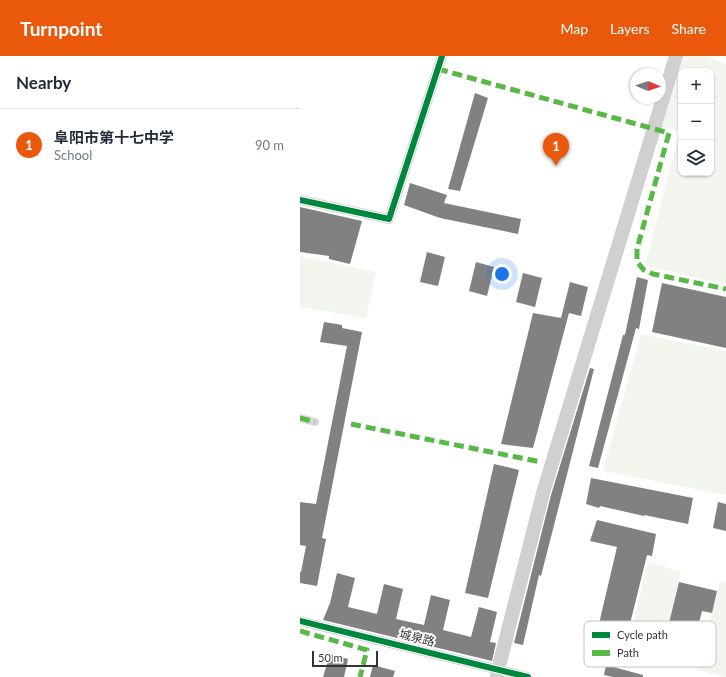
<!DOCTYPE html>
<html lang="en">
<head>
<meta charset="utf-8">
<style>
	:root { --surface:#fff; --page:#f6f6f7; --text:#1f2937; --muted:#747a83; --line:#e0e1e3; --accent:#ea580c }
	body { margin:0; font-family:Lato,"Noto Sans SC",sans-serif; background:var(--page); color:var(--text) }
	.controls { position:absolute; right:12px; top:12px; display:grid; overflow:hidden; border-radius:8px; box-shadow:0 1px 3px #0004 }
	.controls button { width:36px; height:36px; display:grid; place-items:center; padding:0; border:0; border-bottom:1px solid var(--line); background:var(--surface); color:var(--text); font:20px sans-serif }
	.compass { position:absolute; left:330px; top:12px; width:36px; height:36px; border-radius:50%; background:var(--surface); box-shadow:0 1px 3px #0004; rotate:92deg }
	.scale { position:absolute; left:12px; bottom:10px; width:66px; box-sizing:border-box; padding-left:4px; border:2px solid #333; border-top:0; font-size:11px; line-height:14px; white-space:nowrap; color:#333; -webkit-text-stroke:3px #fff; paint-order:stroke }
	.you { position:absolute; left:202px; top:218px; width:14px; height:14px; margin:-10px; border:3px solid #fff; border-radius:50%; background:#1a73e8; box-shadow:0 0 0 6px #1a73e833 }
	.badge { display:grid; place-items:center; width:26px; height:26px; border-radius:50%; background:var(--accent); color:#fff; font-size:13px; font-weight:700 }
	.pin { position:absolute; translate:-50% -33px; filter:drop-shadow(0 1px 2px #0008) }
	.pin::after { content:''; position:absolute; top:21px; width:14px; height:12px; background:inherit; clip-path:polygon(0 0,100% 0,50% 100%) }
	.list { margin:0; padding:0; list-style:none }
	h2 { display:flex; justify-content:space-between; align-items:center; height:52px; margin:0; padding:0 16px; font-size:17px }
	h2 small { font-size:13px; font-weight:400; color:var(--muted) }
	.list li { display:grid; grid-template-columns:26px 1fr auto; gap:12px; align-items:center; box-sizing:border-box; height:72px; padding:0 16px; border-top:1px solid var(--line) }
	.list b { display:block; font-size:15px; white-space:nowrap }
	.list p { margin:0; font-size:13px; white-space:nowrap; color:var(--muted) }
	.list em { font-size:13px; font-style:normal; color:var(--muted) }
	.icon { flex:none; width:22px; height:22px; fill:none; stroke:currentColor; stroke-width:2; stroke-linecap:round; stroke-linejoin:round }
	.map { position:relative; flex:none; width:426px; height:621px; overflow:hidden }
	header { display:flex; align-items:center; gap:24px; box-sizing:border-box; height:56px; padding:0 20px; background:var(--accent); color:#fff }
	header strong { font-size:19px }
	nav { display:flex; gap:22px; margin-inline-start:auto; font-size:14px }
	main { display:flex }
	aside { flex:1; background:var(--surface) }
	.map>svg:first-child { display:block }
</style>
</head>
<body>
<header>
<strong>Turnpoint</strong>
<nav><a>Map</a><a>Layers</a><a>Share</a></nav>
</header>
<main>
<aside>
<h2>Nearby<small></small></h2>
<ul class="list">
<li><span class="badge">1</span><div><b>阜阳市第十七中学</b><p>School</p></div><em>90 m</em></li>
</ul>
</aside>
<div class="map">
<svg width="426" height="621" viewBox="0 0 426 621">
	<rect width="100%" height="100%" fill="#fff"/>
	<g fill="#f1f5ed" fill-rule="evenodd">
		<path d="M384,0h20l22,8v220l-81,-18 35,-135 -18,-4zM381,15h30v102h-30z"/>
		<polygon points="0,200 76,216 66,262 1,251 0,254"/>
		<polygon points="341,278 426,295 426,439 303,415"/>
		<polygon points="348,506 381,515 360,604 326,596"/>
		<polygon points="420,525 426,526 426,621 397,614"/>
	</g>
	<g fill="#818181">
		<polygon points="175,37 188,42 160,135 148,133"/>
		<polygon points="110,127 147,139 144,147 221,163 218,178 140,162 104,149"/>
		<polygon points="0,151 62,165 50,208 29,203 29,200 0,196"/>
		<polygon points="127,196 145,201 138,230 120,226"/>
		<polygon points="176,206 194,211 187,240 169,235"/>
		<polygon points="223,217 242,222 235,251 216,246"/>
		<polygon points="337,221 348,224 339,273 336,272 298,412 289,410 323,279 325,279"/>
		<polygon points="270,226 288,231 281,260 269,257 233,392 201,388 233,257 261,262"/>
		<polygon points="362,227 426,241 426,292 352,276"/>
		<polygon points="24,266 42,269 42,272 62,276 22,482 26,483 17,530 0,527 0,516 1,516 6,490 0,489 0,446 16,448 47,290 20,286"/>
		<polygon points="290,312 294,313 241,520 239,519 223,589 214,587 251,439"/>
		<polygon points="194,408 219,414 188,542 165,537"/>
		<polygon points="291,422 393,442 388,468 344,459 344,460 300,450 299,452 286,448"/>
		<polygon points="418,446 426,448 426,475 413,472"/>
		<polygon points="297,464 356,478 352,500 347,499 323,596 294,589 317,491 290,485"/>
		<polygon points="37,517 55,522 48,551 77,558 84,528 103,533 96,563 124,569 131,539 150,544 143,574 171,581 179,551 197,556 190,586 196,587 192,605 23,564 30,547"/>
		<polygon points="379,526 417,535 412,557 402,555 388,611 360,604"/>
		<polygon points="30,598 48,603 44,621 23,621"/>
		<polygon points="73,609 95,615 93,621 70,621"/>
		<polygon points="306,609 343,619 343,621 313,621 304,619"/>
	</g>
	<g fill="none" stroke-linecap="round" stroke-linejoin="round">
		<polyline stroke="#d7d7d7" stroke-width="8" points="0,362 15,366"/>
		<g stroke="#d7d7d7" stroke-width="10">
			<polyline points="0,144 89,163 142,0"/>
			<polyline points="0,565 228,621"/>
		</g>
		<g stroke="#d0d0d0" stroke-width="14">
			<polyline points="200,606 243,437 376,0"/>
			<polyline points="197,621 197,620"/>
		</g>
		<g stroke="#58b947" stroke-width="5" stroke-dasharray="10 5" stroke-linecap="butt">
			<polyline points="138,13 369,77 337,193 337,206 344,214 353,218 426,233"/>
			<polyline points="0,362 15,366"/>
			<polyline points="51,368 241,406"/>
			<polyline points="0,575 67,594 60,621"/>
		</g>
		<defs>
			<g id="cycleway">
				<polyline points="0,144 89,163 142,0"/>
				<polyline points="0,565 228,621"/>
			</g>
		</defs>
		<use href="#cycleway" stroke="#fff" stroke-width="8"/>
		<use href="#cycleway" stroke="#00873e" stroke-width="6"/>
	</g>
	<g text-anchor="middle" stroke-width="4" stroke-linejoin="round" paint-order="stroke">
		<g font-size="12" fill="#333" stroke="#fff">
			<text transform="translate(117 582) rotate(14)" y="4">城泉路</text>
		</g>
	</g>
	<rect x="284" y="565" width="132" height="46" rx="6" fill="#fff" stroke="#c2c2c2" stroke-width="1"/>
	<rect x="292" y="576" width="18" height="6" fill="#00873e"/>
	<rect x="292" y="594" width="18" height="6" fill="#58b947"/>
	<g font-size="11" fill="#333">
		<text x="317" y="583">Cycle path</text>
		<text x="317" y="601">Path</text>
	</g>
</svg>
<div class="controls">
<button>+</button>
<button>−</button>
<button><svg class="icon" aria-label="layers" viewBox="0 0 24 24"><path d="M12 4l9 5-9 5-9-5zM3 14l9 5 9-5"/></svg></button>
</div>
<svg class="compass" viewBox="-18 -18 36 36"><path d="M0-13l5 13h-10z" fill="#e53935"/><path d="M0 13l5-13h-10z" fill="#747a83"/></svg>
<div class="scale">50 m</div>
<div class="you"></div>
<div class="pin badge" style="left:256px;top:110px">1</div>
</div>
</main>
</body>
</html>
